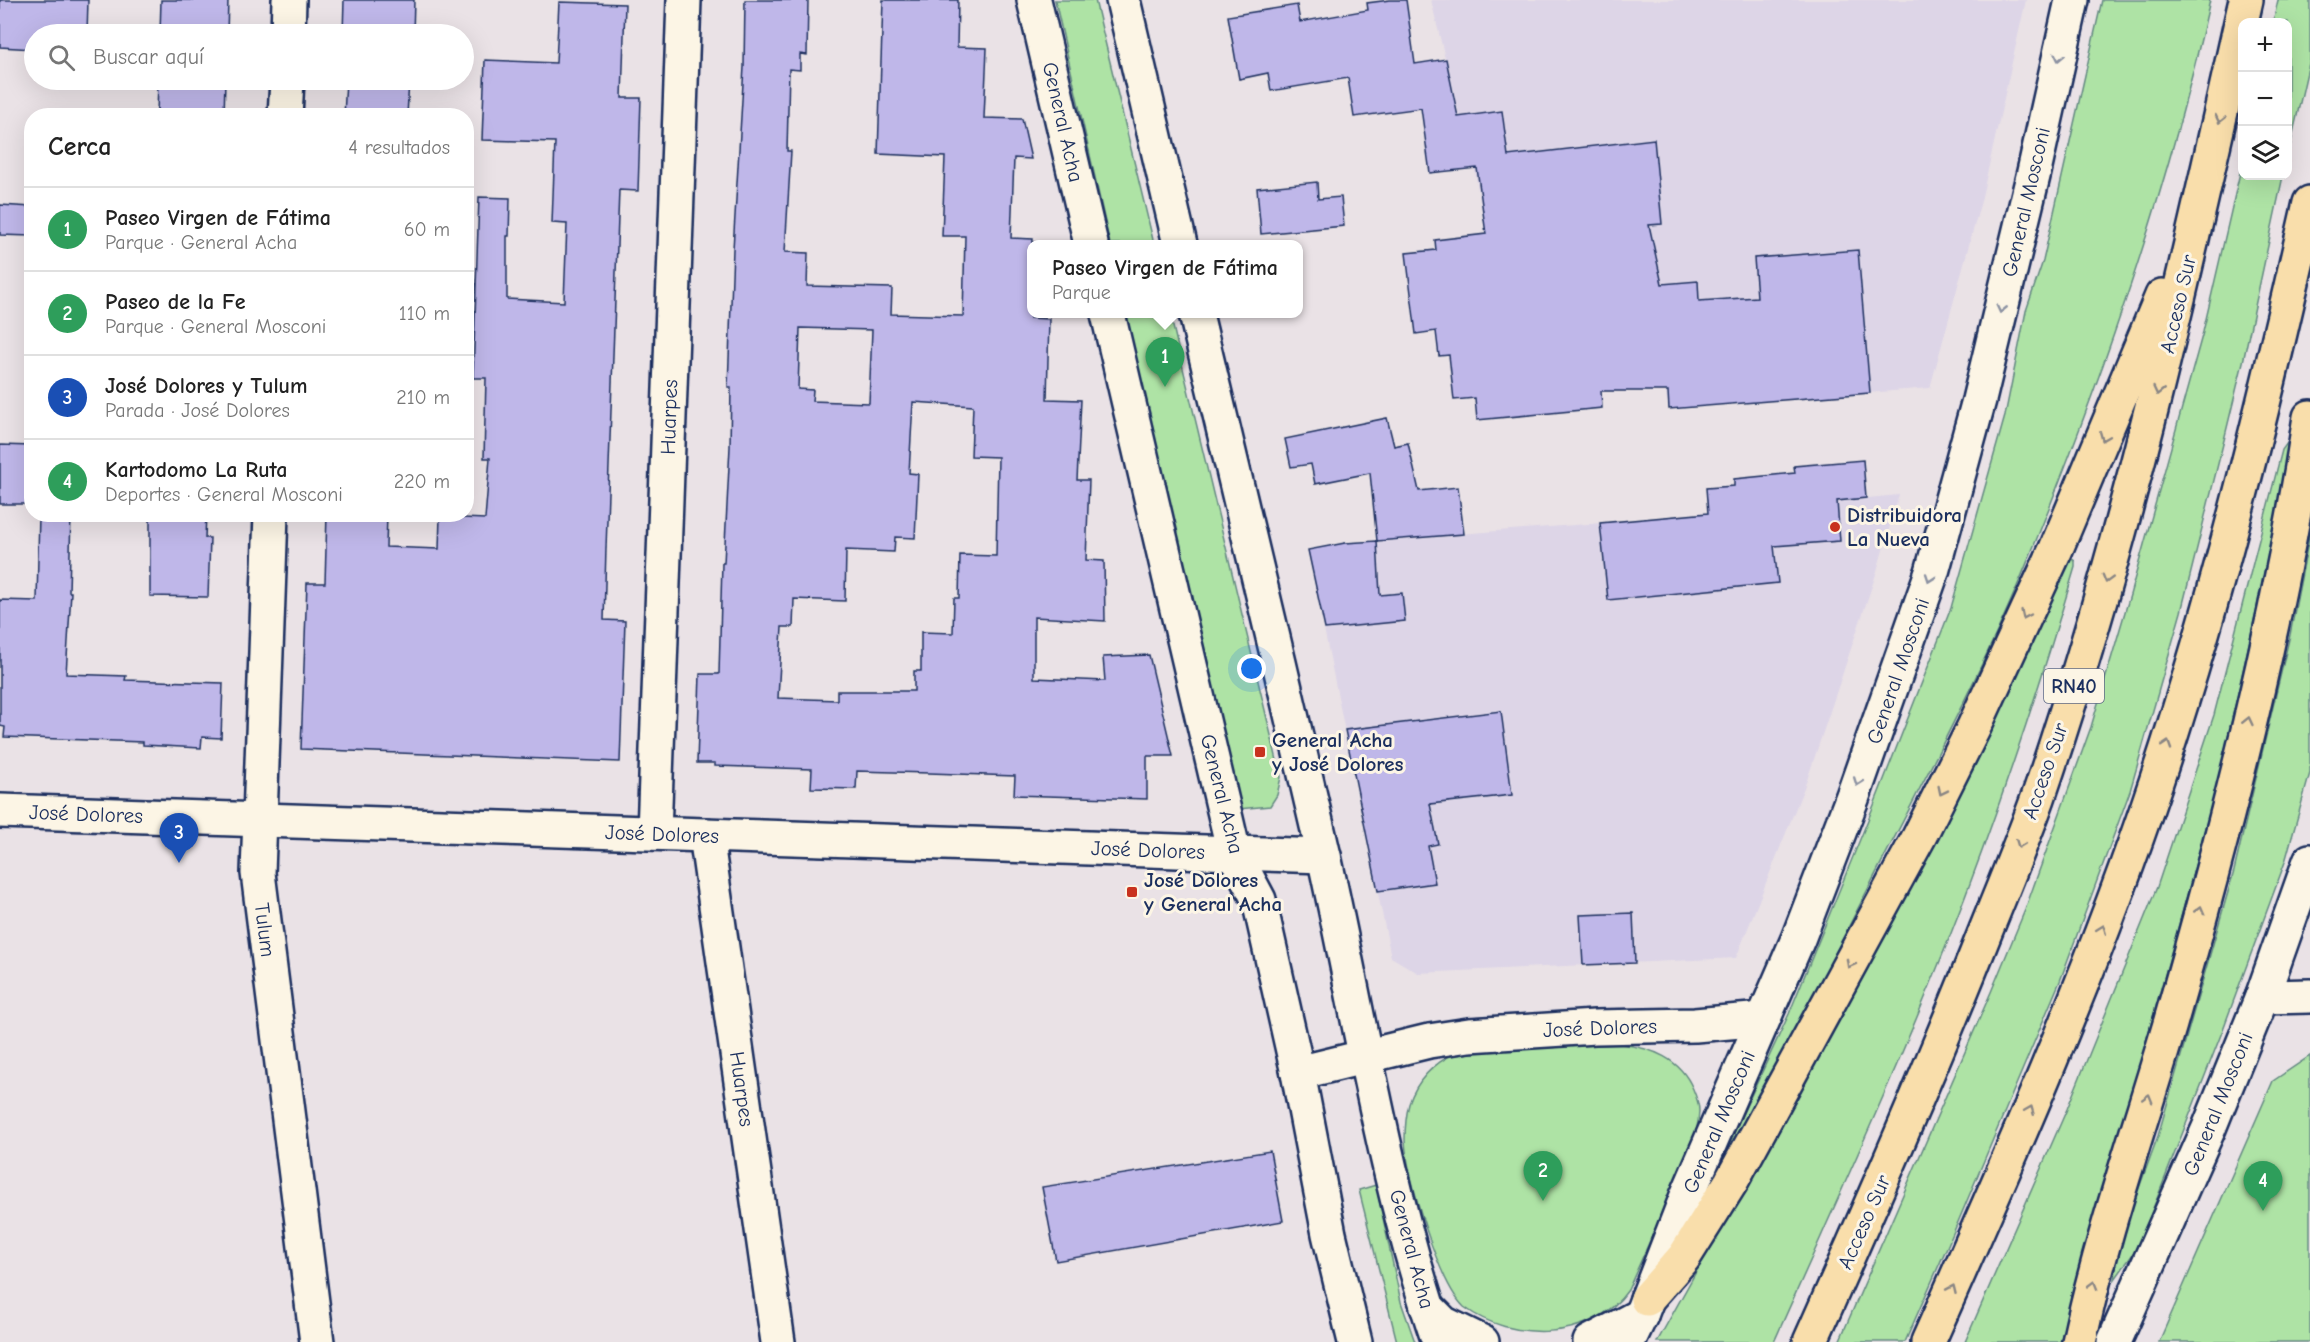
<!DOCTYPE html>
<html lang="es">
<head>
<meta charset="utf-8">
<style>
	:root { --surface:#fff; --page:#f2f2f2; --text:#222; --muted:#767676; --line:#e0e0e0; --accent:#c8321e }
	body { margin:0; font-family:"Comic Neue",sans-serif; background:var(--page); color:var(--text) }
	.controls { position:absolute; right:18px; top:18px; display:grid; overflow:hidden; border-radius:12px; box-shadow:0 6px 24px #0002 }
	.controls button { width:54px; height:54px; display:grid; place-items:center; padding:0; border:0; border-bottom:2px solid var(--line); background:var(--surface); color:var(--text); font:30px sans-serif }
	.you { position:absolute; left:1252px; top:669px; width:21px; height:21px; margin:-15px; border:4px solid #fff; border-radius:50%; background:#1a73e8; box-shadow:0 0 0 9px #1a73e833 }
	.badge { display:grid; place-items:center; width:39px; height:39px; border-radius:50%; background:var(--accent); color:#fff; font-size:20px; font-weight:700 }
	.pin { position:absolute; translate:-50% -50px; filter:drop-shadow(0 2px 3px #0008) }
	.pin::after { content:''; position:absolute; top:32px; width:21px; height:18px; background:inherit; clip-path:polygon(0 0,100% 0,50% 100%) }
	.popup { position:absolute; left:1027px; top:240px; width:276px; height:78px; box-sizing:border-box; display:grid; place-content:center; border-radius:12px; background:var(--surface); filter:drop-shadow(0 2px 4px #0005); font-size:20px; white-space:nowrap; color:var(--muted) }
	.popup b { font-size:22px; color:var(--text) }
	.popup::after { content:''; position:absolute; left:50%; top:100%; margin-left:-12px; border:12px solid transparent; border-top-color:var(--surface) }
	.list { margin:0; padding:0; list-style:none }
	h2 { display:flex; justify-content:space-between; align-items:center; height:78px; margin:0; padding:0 24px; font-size:26px }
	h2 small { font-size:20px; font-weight:400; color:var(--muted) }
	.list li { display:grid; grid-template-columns:39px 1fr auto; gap:18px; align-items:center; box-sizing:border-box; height:84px; padding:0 24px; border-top:2px solid var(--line) }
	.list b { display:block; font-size:22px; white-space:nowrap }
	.list p { margin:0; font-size:20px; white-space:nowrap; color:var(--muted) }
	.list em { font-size:20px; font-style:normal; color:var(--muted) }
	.icon { flex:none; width:33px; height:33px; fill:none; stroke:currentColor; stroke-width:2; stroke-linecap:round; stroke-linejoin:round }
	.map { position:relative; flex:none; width:2310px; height:1342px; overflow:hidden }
	.search { position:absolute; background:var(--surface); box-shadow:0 6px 24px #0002; left:24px; top:24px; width:450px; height:66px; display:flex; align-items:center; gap:15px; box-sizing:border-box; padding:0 21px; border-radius:33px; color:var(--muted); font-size:22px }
	.panel { position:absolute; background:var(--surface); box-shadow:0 6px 24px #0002; left:24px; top:108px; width:450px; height:414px; border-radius:24px }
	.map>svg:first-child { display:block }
</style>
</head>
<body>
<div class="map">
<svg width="2310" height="1342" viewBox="0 0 2310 1342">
	<rect width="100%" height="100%" fill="#eae2e6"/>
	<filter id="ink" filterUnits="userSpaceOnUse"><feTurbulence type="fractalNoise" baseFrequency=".0167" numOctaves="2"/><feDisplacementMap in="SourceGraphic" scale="12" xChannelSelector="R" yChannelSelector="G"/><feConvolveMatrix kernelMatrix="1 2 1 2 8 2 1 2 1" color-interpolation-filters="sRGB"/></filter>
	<g filter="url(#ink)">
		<g fill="#ddd5e7">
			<polygon points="1431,0 2026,0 1981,201 1930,388 1669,409 1629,208 1484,224 1473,161 1456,104"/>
			<polygon points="1899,495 1876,574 1807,780 1736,958 1418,973 1391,957 1308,550 1345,543 1614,522"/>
		</g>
		<g fill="#aee3a5" stroke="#648982" stroke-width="1.5">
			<polygon points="1055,0 1095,0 1154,244 1110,244"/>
			<path d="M2102,0h108c-42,190 -106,373 -179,553 -46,114 -105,223 -161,332 -45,87 -88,175 -133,263l-29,40 81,-174 85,-209 77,-197 54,-192 21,-105 17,-50z"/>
			<polygon points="2278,0 2310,0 2310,59 2288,155 2288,22 2273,22"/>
			<polygon points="2242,164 2242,176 2283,176 2243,362 2225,436 2181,612 2130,791 2060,981 1958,1222 1905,1342 1839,1342 1991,992 2025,910 2091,727 2130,595 2203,332"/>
			<polygon points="1126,314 1170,314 1281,777 1277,795 1270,806 1238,809"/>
			<path d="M2287,443l4,3c-24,114 -47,228 -75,341 -48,186 -104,370 -156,555h-95l102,-233 90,-222 57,-172 68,-265z"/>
			<polygon points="2310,532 2310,773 2285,862 2222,1032 2138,1247 2115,1279 2117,1255 2124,1229 2158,1136 2234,871 2290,635"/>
			<path d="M2070,558l5,3v6c-37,126 -79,252 -127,374 -54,136 -115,268 -174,401h-117l70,-126z"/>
			<path d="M1620,1044c32,4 60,14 73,45 3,7 6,15 6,22 -1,30 -18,61 -30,87 -14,31 -27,61 -41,92 -36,52 -117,52 -164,17 -25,-24 -58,-132 -59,-167 0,-11 1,-25 4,-36 8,-25 25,-41 48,-52z"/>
			<polygon points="2310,1056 2310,1342 2159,1342 2273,1081"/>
			<polygon points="1376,1185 1401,1302 1415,1342 1397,1342 1359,1190"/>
		</g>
		<g fill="#bfb7e9" stroke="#1b2f5e" stroke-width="1.5" fill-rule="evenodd">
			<polygon points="0,0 88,0 87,34 34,34 34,49 0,47"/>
			<polygon points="161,0 228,0 227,34 160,34"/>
			<polygon points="344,0 414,0 413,34 343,34"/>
			<path d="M745,0h63l-1,55 -7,-1v16l-11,-1 -2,82h4l-6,101 23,1 -1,33 85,2 -1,26 72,2 2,-80h-23l3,-79 -67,-3 5,-154h75l-1,47 30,1 -3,70 38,1 9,40 -17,-1 -3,80 22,1 -3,79 19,1 -2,80 34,1 -4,80h12l-3,80 18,1 1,60 -71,-4v61l71,3 -2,-24 46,-2 24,101h-26v43l-133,-4 1,-19 -86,-3 -72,-2 -1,18 -45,-1 1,-19 -97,-3v-3h-18l3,-89h19l3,-111h2l6,-116 1,-60h-3l5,-138 11,-182zM800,328l72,2 -3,73 -57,-2 1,-11 -15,-1zM913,402l60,4 -2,50 27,1 -2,99 -36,-1 -1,43h-5l-1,35 -32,-1v39h-7v20h-77v9l-59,-2 4,-71h11l1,-28 51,2 1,-51 48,2 1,-15 20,1 3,-64 -9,-1z"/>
			<polygon points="1390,0 1406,0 1415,64 1446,59 1458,117 1502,111 1508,156 1654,139 1662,224 1649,225 1662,284 1698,281 1699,301 1757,297 1754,258 1858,250 1870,393 1669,409 1668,391 1601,391 1602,408 1477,420 1475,398 1454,400 1449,355 1439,356 1436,331 1416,334 1406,253 1436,250 1435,240 1486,234 1477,168 1430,173 1421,108 1354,117 1348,78 1271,91 1268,73 1239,79 1228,16 1297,5 1300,22 1368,10 1367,3"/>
			<polygon points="559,2 625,4 622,98 641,98 638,191 619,190 606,548 604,620 625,621 620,762 301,749 307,583 325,583 327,514 387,514 386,547 439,549 440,517 485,519 490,458 484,458 486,378 473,378 479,197 510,198 509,236 507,236 507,299 564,302 567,224 552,223 555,142 482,140 485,60 556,63"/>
			<polygon points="158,80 225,80 224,116 157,116"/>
			<polygon points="346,80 409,80 407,116 344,116"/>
			<polygon points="1317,182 1318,199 1341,197 1344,226 1261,234 1257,188"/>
			<polygon points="0,205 32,207 32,236 0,235"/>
			<polygon points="1387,418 1394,446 1408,443 1419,491 1458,487 1464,534 1377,541 1370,473 1315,484 1311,464 1291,467 1285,439"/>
			<polygon points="0,445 32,446 32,504 0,504"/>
			<polygon points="1863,460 1866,498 1837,501 1840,541 1774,546 1778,583 1608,600 1600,523 1708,513 1706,488 1734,486 1734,479 1795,473 1794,466"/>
			<polygon points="39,514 71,514 69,592 71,592 66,674 126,676 125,680 223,683 221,738 202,737 201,748 143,745 143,742 4,737 5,727 0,726 0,600 37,601"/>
			<polygon points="150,514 206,514 205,538 210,538 208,597 150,596"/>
			<polygon points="1377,541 1380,595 1402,593 1405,621 1325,629 1308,550 1345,543"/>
			<polygon points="1501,711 1512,795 1430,804 1438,844 1428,846 1435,883 1378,891 1345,730"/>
			<polygon points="1633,913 1635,963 1583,965 1580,915"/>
			<polygon points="1270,1151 1283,1221 1056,1261 1042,1187"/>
		</g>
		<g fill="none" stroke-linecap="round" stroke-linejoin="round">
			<defs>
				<g id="minor">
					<polyline points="1034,0 1091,244"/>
					<polyline points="288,34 289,0"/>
					<polyline points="285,116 287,80"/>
					<polyline points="1108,314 1234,853"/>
					<polyline points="271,514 258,873 317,1342"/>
					<polyline points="654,833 684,0"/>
					<polyline points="706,835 778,1342"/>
					<polyline points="2262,997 2310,996"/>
				</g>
				<g id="tertiary">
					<polyline points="0,811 1324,856"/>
					<polyline points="1234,853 1259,900 1298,1073 1329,1234 1355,1342"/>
					<polyline points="1298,1073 1429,1041 1469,1035 1595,1027 1695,1025 1763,1019"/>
					<polyline points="1628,1342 1641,1315 1687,1196 1798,939 1853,796 1932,572 1979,400 2034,172 2072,0"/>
					<polyline points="2114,1342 2209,1128 2262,997 2310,861"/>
				</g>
				<g id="secondary">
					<polyline points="1123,0 1180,244"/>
					<path d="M1196,314c42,180 87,361 128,542 36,162 61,329 115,486"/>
					<polyline points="1427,1307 1443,1323 1482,1342"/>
					<polyline points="1590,1342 1641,1315"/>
				</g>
				<g id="motorway">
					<polyline points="1647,1299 1684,1257 1731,1182 1919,837 1974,727 2056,549 2162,296"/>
					<path d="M1810,1342c61,-137 121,-273 176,-412 18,-44 36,-88 52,-132 90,-262 148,-529 208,-798"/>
					<path d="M1928,1342c82,-184 164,-369 228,-560 63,-189 110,-384 154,-579"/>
					<path d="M2079,1342c23,-108 60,-212 91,-318 57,-198 109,-403 140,-607"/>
				</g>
			</defs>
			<use href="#minor" stroke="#1b2f5e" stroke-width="38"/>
			<use href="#tertiary" stroke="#1b2f5e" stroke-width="38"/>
			<use href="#secondary" stroke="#1b2f5e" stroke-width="38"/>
			<use href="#motorway" stroke="#1b2f5e" stroke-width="38"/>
			<use href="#minor" stroke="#fcf5e5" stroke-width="33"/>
			<use href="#tertiary" stroke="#fcf5e5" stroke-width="33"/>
			<use href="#secondary" stroke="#fcf5e5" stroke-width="33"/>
			<use href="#motorway" stroke="#f9deab" stroke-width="33"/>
		</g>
		<defs><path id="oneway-chevron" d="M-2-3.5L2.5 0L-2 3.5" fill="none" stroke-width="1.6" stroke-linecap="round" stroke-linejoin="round" transform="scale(1.5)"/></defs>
		<g stroke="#8c92a2">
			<use href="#oneway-chevron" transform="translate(2059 57) rotate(102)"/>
			<use href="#oneway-chevron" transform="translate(2001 309) rotate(103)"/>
			<use href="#oneway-chevron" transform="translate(1930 578) rotate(109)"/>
			<use href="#oneway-chevron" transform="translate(1858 782) rotate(110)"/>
		</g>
		<g stroke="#8a8684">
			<use href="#oneway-chevron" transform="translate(2220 119) rotate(103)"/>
			<use href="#oneway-chevron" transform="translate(2158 391) rotate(103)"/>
			<use href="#oneway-chevron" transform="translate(2104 437) rotate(112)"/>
			<use href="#oneway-chevron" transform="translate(2107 579) rotate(106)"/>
			<use href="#oneway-chevron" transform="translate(2025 615) rotate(115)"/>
			<use href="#oneway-chevron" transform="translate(2248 721) rotate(-77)"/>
			<use href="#oneway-chevron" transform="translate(2167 745) rotate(-72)"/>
			<use href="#oneway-chevron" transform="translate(1942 791) rotate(116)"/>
			<use href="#oneway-chevron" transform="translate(2020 844) rotate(111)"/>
			<use href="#oneway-chevron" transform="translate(2200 910) rotate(-75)"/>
			<use href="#oneway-chevron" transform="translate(2102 929) rotate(-69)"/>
			<use href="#oneway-chevron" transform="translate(1850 964) rotate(119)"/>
			<use href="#oneway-chevron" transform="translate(2148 1098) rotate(-74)"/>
			<use href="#oneway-chevron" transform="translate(2030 1110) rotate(-68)"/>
			<use href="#oneway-chevron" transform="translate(2093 1285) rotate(-74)"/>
			<use href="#oneway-chevron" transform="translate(1952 1289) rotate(-66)"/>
		</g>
	</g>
	<g fill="#c8321e" stroke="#fcf5e5" stroke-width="2">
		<circle cx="1835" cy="527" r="6"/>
		<rect x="1254" y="746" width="12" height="12" rx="3"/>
		<rect x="1126" y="886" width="12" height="12" rx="3"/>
	</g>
	<g text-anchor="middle" stroke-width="6" stroke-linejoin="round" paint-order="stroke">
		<rect fill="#fcf5e5" stroke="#5e6a86" stroke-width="1.5" x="2044" y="669" width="60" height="34" rx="4.5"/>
		<g font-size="20" font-weight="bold" fill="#1b2f5e">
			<text x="2074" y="693">RN40</text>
		</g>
		<g font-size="21" fill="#1b2f5e" stroke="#fcf5e5">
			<text transform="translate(1063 122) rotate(77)" y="7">General Acha</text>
			<text transform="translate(2026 202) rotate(-77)" y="7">General Mosconi</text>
			<text transform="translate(2178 304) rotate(-77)" y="7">Acceso Sur</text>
			<text transform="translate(669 417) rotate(-88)" y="7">Huarpes</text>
			<text transform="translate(1898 671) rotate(-71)" y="7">General Mosconi</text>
			<text transform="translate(2045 771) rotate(-71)" y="7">Acceso Sur</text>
			<text transform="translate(1222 794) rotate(76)" y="7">General Acha</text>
			<text transform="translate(86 814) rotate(2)" y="7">José Dolores</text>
			<text transform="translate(662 834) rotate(2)" y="7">José Dolores</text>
			<text transform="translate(1148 850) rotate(2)" y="7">José Dolores</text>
			<text transform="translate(265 930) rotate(83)" y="7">Tulum</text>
			<text transform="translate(1600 1028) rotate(-2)" y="7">José Dolores</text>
			<text transform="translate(742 1089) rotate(82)" y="7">Huarpes</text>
			<text transform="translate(2218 1104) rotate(-68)" y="7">General Mosconi</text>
			<text transform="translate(1719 1122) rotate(-67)" y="7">General Mosconi</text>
			<text transform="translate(1864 1222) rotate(-66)" y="7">Acceso Sur</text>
			<text transform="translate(1412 1249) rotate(75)" y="7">General Acha</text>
		</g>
		<g font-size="21" font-weight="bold" fill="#1b2f5e" stroke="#fcf5e5" text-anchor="start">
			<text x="1847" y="522">Distribuidora<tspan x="1847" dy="24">La Nueva</tspan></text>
			<text x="1272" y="747">General Acha<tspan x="1272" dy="24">y José Dolores</tspan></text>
			<text x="1144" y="887">José Dolores<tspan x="1144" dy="24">y General Acha</tspan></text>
		</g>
	</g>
</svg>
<div class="controls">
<button>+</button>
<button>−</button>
<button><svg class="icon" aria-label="layers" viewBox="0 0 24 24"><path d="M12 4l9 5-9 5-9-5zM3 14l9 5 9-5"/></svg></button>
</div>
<div class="you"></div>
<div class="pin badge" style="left:1165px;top:387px;background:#2e9e5b">1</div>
<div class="popup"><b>Paseo Virgen de Fátima</b>Parque</div>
<div class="pin badge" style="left:1543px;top:1201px;background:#2e9e5b">2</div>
<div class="pin badge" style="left:179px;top:863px;background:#1a4fb4">3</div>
<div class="pin badge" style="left:2263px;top:1211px;background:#2e9e5b">4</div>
<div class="search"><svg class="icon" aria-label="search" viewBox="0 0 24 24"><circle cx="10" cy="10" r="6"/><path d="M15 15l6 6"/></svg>Buscar aquí</div>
<section class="panel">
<h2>Cerca<small>4 resultados</small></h2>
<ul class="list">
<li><span class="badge" style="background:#2e9e5b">1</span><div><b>Paseo Virgen de Fátima</b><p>Parque · General Acha</p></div><em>60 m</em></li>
<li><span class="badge" style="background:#2e9e5b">2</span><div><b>Paseo de la Fe</b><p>Parque · General Mosconi</p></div><em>110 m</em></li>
<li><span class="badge" style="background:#1a4fb4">3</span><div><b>José Dolores y Tulum</b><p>Parada · José Dolores</p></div><em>210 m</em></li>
<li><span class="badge" style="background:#2e9e5b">4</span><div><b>Kartodomo La Ruta</b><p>Deportes · General Mosconi</p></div><em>220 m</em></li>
</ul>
</section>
</div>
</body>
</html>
